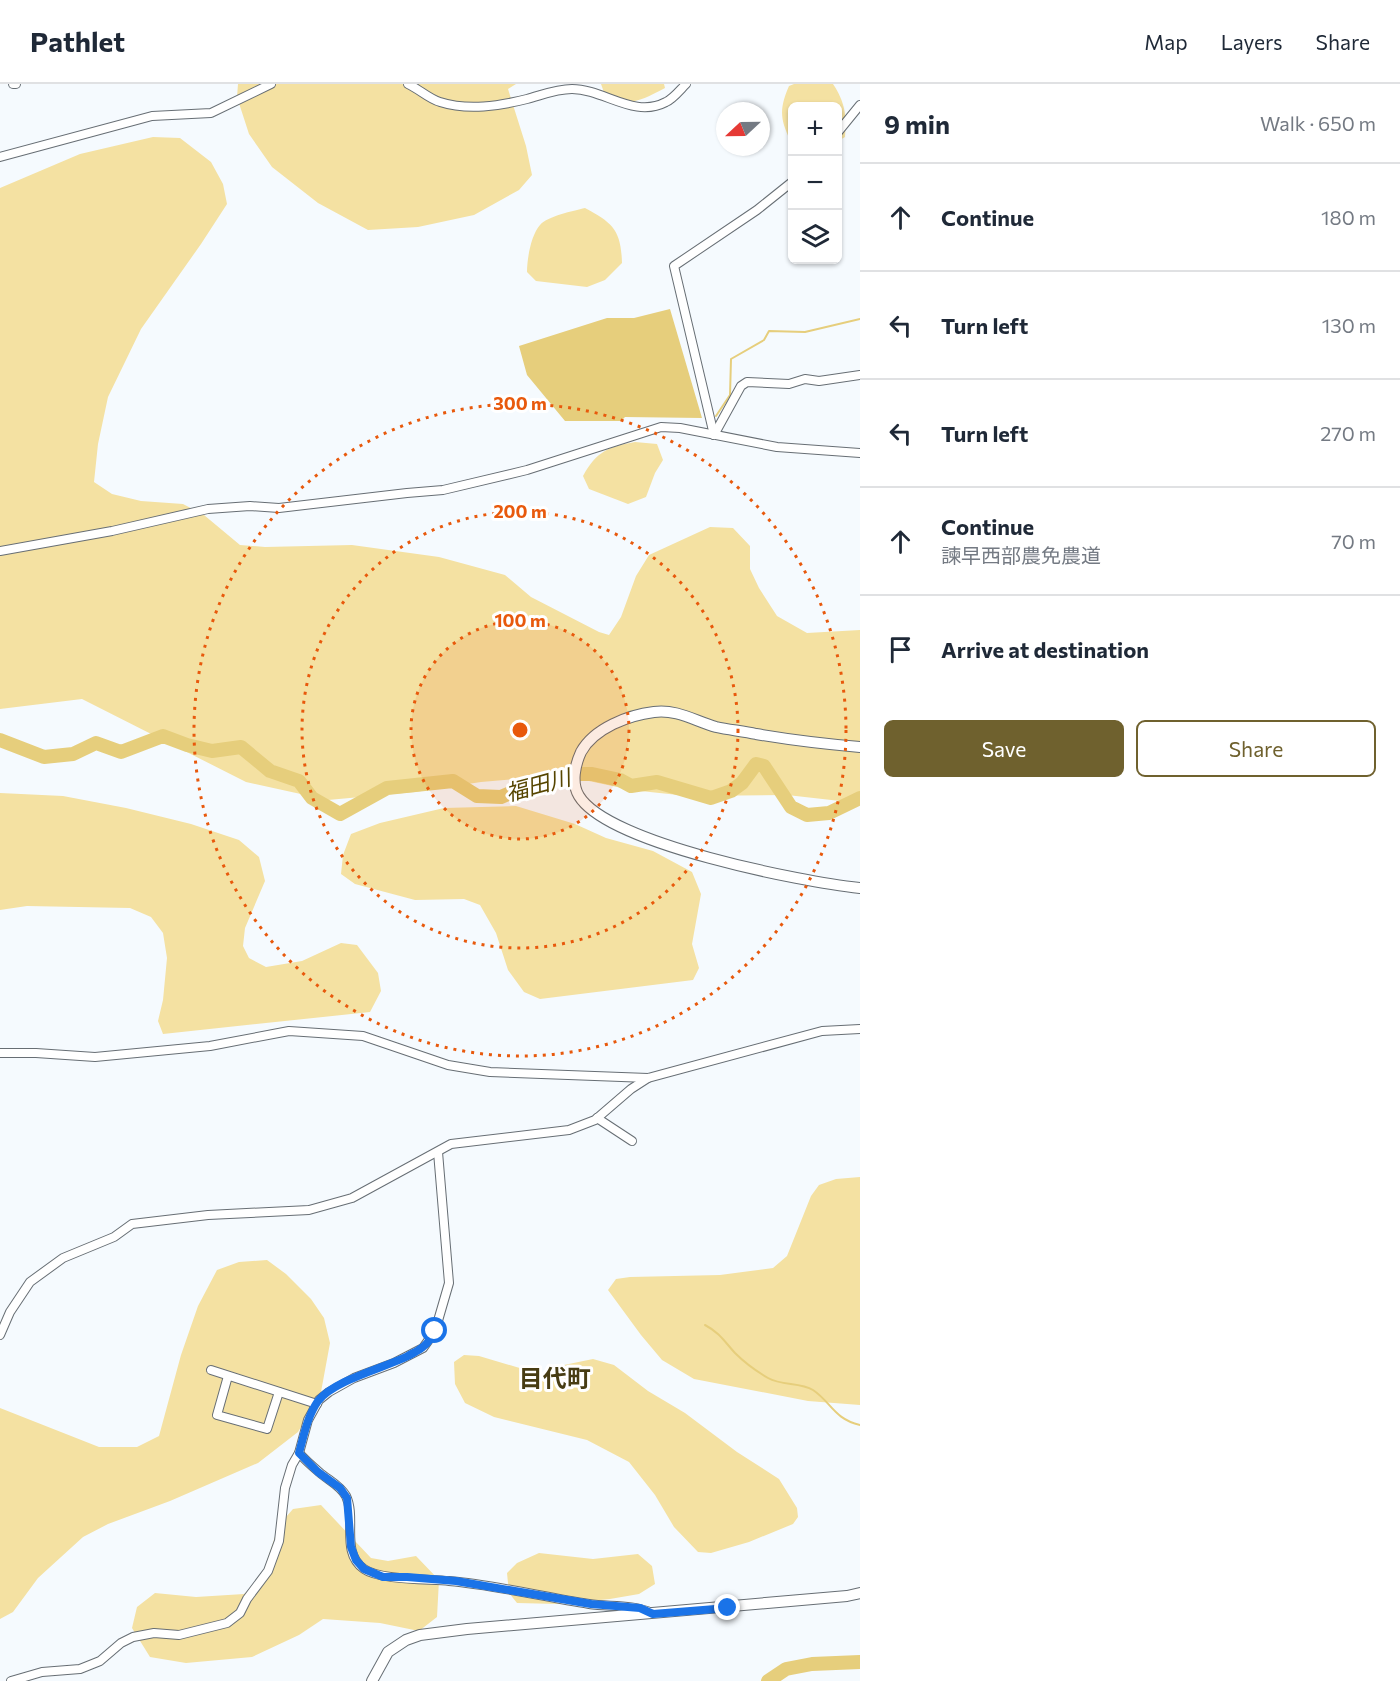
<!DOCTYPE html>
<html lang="en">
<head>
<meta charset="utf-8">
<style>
	:root { --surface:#fff; --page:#f2f2f3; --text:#1f2937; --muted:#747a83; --line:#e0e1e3; --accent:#6f612e }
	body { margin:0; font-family:Commissioner,"Noto Sans JP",sans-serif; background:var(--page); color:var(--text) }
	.controls { position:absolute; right:18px; top:18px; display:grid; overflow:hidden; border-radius:9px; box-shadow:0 2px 4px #0004 }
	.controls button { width:54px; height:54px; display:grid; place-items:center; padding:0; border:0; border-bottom:2px solid var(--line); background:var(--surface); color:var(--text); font:30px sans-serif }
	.compass { position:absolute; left:716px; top:18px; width:54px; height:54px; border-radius:50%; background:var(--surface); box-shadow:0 2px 4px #0004; rotate:248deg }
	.stop { position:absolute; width:18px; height:18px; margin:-14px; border:4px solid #1a73e8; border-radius:50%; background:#fff }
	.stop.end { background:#1a73e8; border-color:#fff; box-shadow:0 2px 6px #0008 }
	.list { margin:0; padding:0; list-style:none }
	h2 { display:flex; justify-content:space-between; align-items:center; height:78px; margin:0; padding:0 24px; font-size:26px }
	h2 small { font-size:20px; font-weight:400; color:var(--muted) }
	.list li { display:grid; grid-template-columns:39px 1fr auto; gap:18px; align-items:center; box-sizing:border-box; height:108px; padding:0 24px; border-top:2px solid var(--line) }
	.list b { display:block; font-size:22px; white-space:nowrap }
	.list p { margin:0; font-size:20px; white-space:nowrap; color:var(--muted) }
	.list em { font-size:20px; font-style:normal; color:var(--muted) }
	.actions { display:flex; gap:12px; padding:18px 24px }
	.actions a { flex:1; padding:14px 0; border:2px solid var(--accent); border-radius:9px; text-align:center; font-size:21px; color:var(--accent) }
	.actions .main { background:var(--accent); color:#fff }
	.icon { flex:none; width:33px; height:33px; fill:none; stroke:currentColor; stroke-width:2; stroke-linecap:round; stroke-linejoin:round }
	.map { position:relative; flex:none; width:860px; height:1597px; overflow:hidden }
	header { display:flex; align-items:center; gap:36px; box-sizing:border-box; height:84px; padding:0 30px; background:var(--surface); border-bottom:2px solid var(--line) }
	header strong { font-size:28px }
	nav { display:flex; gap:33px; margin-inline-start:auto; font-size:21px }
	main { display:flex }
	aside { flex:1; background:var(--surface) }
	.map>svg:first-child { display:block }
</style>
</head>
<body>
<header>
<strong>Pathlet</strong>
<nav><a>Map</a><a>Layers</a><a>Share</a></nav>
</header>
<main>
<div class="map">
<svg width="860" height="1597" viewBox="0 0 860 1597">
	<rect width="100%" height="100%" fill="#f5fafe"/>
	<g fill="#f4e1a2">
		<polygon points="238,0 516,0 508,5 526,62 532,91 519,106 474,131 418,143 368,146 318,119 272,83 249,50 237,13"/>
		<path d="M601,0h63l1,4c-23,12 -33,18 -59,10z"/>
		<path d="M794,0h39c12,18 14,32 12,53l-7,4v-35h-46v38c-11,-23 -14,-33 -3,-58z"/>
		<polygon points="153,53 180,54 211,78 223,100 227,120 201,160 141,245 108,313 98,360 94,398 112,410 141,417 183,420 204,431 240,461 265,463 352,461 439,473 505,491 531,513 599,548 609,551 621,533 636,492 649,471 710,443 733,444 750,462 750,485 759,504 777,532 807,549 860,546 860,715 849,718 787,711 688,712 631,706 561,691 481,698 415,708 328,716 246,698 82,615 0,625 0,104 80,70"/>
		<path d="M585,124c28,15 36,22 37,55l-17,17 -18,7 -51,-6 -9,-9c0,-13 4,-37 13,-47 8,-9 33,-14 45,-17z"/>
		<path d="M635,358l22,2 6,16 -8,13 -9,24 -18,7 -39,-15 -6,-13c14,-25 25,-29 52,-34z"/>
		<polygon points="0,709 63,712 126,724 191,740 239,756 259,773 265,797 245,844 243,862 249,874 266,883 302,877 341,859 357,861 378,889 381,907 370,928 163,950 158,937 163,916 167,874 163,849 151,833 130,824 27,822 0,826"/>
		<polygon points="516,722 575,740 606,754 653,767 692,788 701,810 692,860 699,884 693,896 540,915 524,908 508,886 496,849 480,821 464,815 415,816 355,800 341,790 343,771 351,750 380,739 444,724"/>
		<polygon points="860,1093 860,1321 808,1317 694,1295 662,1276 641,1251 608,1206 616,1195 630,1193 720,1191 773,1184 787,1172 811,1112 819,1101 836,1095"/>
		<polygon points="267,1176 286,1190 311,1215 324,1234 330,1259 321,1308 298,1348 258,1379 170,1417 108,1440 83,1453 38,1494 13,1528 0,1535 0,1324 99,1363 137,1363 159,1352 181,1271 198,1222 217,1186 239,1178"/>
		<polygon points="464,1271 479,1272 543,1291 564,1281 593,1275 614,1281 648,1307 685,1329 737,1368 779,1395 797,1424 798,1433 793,1440 749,1458 711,1469 698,1468 674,1443 655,1411 629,1378 587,1356 494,1333 465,1319 455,1300 454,1278"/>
		<polygon points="321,1421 371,1474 388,1477 416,1472 439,1496 437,1533 419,1547 380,1539 323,1535 299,1551 252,1573 186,1579 150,1573 132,1544 137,1523 155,1509 196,1513 244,1510 261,1494 279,1441 293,1425"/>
		<polygon points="539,1469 593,1475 638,1470 652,1482 655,1500 639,1510 610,1515 558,1520 517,1519 509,1509 507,1489 517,1479"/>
	</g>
	<polygon fill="#e6ce7c" points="670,225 702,334 625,333 621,337 565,337 527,291 519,262 607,234 634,234"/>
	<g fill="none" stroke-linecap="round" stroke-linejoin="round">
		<g stroke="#e6ce7c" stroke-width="2">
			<polyline points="716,332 730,311 731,275 764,256 769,247 805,248 860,235"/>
			<path d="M705,1241c15,8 19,16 30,28 10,10 21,18 33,25 14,8 32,4 45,12 18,12 21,29 47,35"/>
		</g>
		<g stroke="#e6ce7c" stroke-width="14">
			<polyline points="0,656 44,673 73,670 96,659 121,668 163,652 187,661 212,667 241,663 270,687 299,697 312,714 340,730 387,704 453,697 477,712 501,713 546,694 571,690 592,690 620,696 631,702 657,698 711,714 731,707 742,699 756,680 764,682 791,723 807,731 829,729 860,714"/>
			<polyline points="768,1597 786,1585 812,1580 860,1578"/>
		</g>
		<defs>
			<g id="minor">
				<polyline points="13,0 16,0"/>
				<path d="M408,0c11,5 21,15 32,18 28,9 59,4 87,-3 15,-4 29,-10 45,-10 32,0 62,30 94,13 7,-3 14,-12 20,-18"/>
				<polyline points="838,48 860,21"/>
				<polyline points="0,73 152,32 211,29 271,0"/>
				<polyline points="714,351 674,182 757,126 792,98"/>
				<polyline points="714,351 741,302 747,298 789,300 805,295 819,297 860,291"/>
				<polyline points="0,467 112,447 208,425 250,422 279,424 407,409 443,406 527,386 661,343 680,344 777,363 860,369"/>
				<polyline points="0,969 36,969 95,973 210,962 289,947 363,952 448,981 490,988 648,994 822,947 860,945"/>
				<polyline points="597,1034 632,1057"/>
				<polyline points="0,1251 10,1228 30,1198 63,1174 114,1153 132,1140 208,1131 309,1126 352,1114 451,1060 569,1046 595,1036 631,1005 648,994"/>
				<polyline points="211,1286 317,1320"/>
				<polyline points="228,1292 217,1331 267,1345 279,1308"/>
				<path d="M299,1369c6,7 13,13 20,19 9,8 21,13 27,24 11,23 -6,56 18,73 15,11 64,10 85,12 47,4 94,16 140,23 21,3 43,0 63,9"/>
				<polyline points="11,1597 42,1588 80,1585 100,1577 121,1559 133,1553 154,1549 179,1551 227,1539 240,1529 247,1515 268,1487 279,1457 285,1404 292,1381 299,1369 308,1336 319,1316 329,1308 354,1294 394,1279 423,1264 435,1247 449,1199 438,1068"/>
			</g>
			<g id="tertiary">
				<path d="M860,663c-35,-3 -69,-7 -104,-13 -13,-3 -27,-4 -40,-7 -21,-6 -39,-18 -62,-15 -25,3 -60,16 -73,40 -6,13 -10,31 -2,44 29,48 224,86 281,92"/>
				<polyline points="372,1597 388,1568 406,1556 420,1551 467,1545 847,1512 860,1509"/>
			</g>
		</defs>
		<use href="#minor" stroke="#676e74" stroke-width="10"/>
		<use href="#tertiary" stroke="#676e74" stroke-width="12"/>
		<use href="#minor" stroke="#fff" stroke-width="8"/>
		<use href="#tertiary" stroke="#fff" stroke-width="10"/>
	</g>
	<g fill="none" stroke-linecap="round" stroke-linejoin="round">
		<path stroke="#1a73e8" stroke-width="8" d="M435,1247c-3,5 -6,11 -11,15 -4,4 -11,7 -16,10 -24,12 -74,24 -90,45 -11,16 -14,34 -19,52l19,19 22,16 7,10 4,49 5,13 8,9 19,8h24l49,4 135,23 49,4 13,6 75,-6"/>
	</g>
	<circle cx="520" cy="646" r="109" fill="#e8590c" fill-opacity=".12"/>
	<g fill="none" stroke="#e8590c" stroke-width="3" stroke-dasharray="3 6">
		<circle cx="520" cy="646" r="109"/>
		<circle cx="520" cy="646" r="218"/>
		<circle cx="520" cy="646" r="326"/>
	</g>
	<g text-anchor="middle" stroke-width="6" stroke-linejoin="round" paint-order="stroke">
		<g font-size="22" font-style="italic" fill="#564500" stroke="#fff">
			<text transform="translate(538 701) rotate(-15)" y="8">福田川</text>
		</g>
		<g font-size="24" font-weight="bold" fill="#473c13" stroke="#fff">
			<text x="555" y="1303">目代町</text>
		</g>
	</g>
	<circle cx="520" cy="646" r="9" fill="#e8590c" stroke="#fff" stroke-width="3"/>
	<g font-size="18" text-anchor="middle" font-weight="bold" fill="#e8590c" stroke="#fff" stroke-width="6" stroke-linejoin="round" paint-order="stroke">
		<text x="520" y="326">300 m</text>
		<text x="520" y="434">200 m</text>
		<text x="520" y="543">100 m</text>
	</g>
</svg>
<div class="controls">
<button>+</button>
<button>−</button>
<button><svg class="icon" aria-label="layers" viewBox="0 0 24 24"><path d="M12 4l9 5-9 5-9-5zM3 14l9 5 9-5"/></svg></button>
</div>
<svg class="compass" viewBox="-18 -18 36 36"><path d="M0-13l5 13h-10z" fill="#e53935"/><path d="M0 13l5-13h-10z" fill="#747a83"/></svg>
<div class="stop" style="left:435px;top:1247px"></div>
<div class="stop end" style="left:728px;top:1524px"></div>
</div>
<aside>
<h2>9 min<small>Walk · 650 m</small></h2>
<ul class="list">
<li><svg class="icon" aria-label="ahead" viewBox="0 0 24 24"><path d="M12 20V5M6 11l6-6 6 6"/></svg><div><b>Continue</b></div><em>180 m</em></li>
<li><svg class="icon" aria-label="left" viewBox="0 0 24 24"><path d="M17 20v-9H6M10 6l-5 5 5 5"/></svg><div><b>Turn left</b></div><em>130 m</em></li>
<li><svg class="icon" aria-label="left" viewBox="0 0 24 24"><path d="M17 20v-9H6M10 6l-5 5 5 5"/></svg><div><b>Turn left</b></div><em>270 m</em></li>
<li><svg class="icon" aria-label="ahead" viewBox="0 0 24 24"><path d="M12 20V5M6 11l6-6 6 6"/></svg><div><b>Continue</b><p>諫早西部農免農道</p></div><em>70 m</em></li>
<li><svg class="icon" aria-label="arrive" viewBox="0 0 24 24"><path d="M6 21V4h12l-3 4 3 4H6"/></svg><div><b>Arrive at destination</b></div></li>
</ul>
<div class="actions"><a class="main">Save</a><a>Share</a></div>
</aside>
</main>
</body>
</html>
